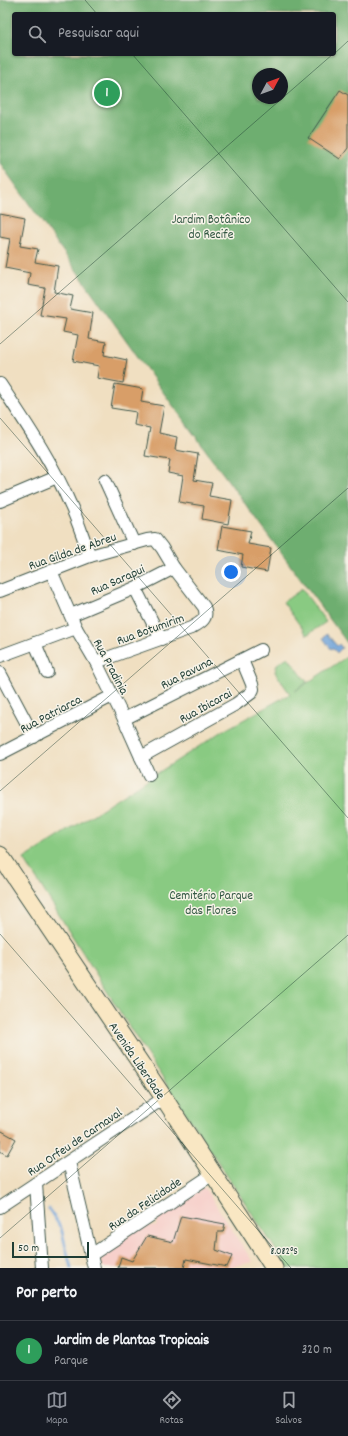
<!DOCTYPE html>
<html lang="pt">
<head>
<meta charset="utf-8">
<style>
	:root { --surface:#171b24; --page:#20242c; --text:#f1f3f6; --muted:#9ea1a6; --line:#363941; --accent:#8c9099 }
	body { margin:0; font-family:Dekko,sans-serif; background:var(--page); color:var(--text) }
	.compass { position:absolute; left:252px; top:68px; width:36px; height:36px; border-radius:50%; background:var(--surface); box-shadow:0 1px 3px #0004; rotate:49deg }
	.scale { position:absolute; left:12px; bottom:10px; width:77px; box-sizing:border-box; padding-left:4px; border:2px solid #1f3d34; border-top:0; font-size:11px; line-height:14px; white-space:nowrap; color:#1f3d34; -webkit-text-stroke:3px #f7f3e8; paint-order:stroke }
	.you { position:absolute; left:231px; top:572px; width:14px; height:14px; margin:-10px; border:3px solid #fff; border-radius:50%; background:#1a73e8; box-shadow:0 0 0 6px #1a73e833 }
	.badge { display:grid; place-items:center; width:26px; height:26px; border-radius:50%; background:var(--accent); color:#fff; font-size:13px; font-weight:700 }
	.pin { position:absolute; translate:-50% -50%; border:2px solid #fff; box-shadow:0 1px 4px #0006 }
	.list { margin:0; padding:0; list-style:none }
	h2 { display:flex; justify-content:space-between; align-items:center; height:52px; margin:0; padding:0 16px; font-size:17px }
	h2 small { font-size:13px; font-weight:400; color:var(--muted) }
	.list li { display:grid; grid-template-columns:26px 1fr auto; gap:12px; align-items:center; box-sizing:border-box; height:60px; padding:0 16px; border-top:1px solid var(--line) }
	.list b { display:block; font-size:15px; white-space:nowrap }
	.list p { margin:0; font-size:13px; white-space:nowrap; color:var(--muted) }
	.list em { font-size:13px; font-style:normal; color:var(--muted) }
	.icon { flex:none; width:22px; height:22px; fill:none; stroke:currentColor; stroke-width:2; stroke-linecap:round; stroke-linejoin:round }
	.map { position:relative; flex:none; width:348px; height:1268px; overflow:hidden }
	.search { position:absolute; background:var(--surface); box-shadow:0 1px 3px #0004; left:12px; right:12px; top:12px; height:44px; display:flex; align-items:center; gap:10px; box-sizing:border-box; padding:0 14px; border-radius:4px; color:var(--muted); font-size:15px }
	.sheet { height:112px; background:var(--surface) }
	nav { display:flex; justify-content:space-around; align-items:center; box-sizing:border-box; height:56px; border-top:1px solid var(--line); background:var(--surface); font-size:11px; color:var(--muted) }
	nav a { display:grid; justify-items:center; gap:2px }
	nav .on { color:var(--accent) }
	.map>svg:first-child { display:block }
</style>
</head>
<body>
<div class="map">
<svg width="348" height="1268" viewBox="0 0 348 1268">
	<rect width="100%" height="100%" fill="#f7f3e8"/>
	<filter id="ink" filterUnits="userSpaceOnUse"><feTurbulence type="fractalNoise" baseFrequency=".025" numOctaves="2"/><feDisplacementMap in="SourceGraphic" scale="8" xChannelSelector="R" yChannelSelector="G"/><feConvolveMatrix kernelMatrix="1 2 1 2 8 2 1 2 1" color-interpolation-filters="sRGB"/></filter>
	<filter id="wash" filterUnits="userSpaceOnUse"><feTurbulence type="fractalNoise" baseFrequency=".012" numOctaves="4" result="noise"/><feDisplacementMap in="SourceGraphic" scale="16" xChannelSelector="R" yChannelSelector="G"/><feGaussianBlur stdDeviation="0.9" result="paint"/><feColorMatrix in="noise" values="0 0 0 0 0 0 0 0 0 0 0 0 0 0 0 0 0 1.4 0 .05"/><feComposite in="paint" operator="in"/></filter>
	<g filter="url(#wash)">
		<rect width="100%" height="100%" fill="#f0dfc1"/>
		<polygon fill="#f7d0cb" points="204,1187 253,1262 225,1268 103,1268 100,1254 145,1224 156,1227 158,1216"/>
		<g fill="#89ca82" stroke="#54845b">
			<polygon points="302,589 326,622 307,635 283,602"/>
			<polygon points="348,656 348,1268 288,1268 142,1047 24,859 223,731 290,694 275,672 277,664 288,657 307,682 295,691"/>
		</g>
		<path fill="#6eae70" stroke="#467652" fill-rule="evenodd" d="M0,0h348v644l-185,-252 -163,-229zM14,14h320v40h-320zM258,74h24v24h-24z"/>
		<polygon fill="#6ca0d8" stroke="#466e86" points="327,634 337,646 339,644 342,648 337,653 333,648 331,649 323,638"/>
		<g fill="none" stroke-linecap="round" stroke-linejoin="round">
			<polyline stroke="#6ca0d8" stroke-width="3" points="49,1209 61,1228 71,1268"/>
		</g>
		<g id="blocks">
			<g fill="#d89e67">
				<polygon points="340,90 348,95 348,148 340,159 308,138"/>
				<polygon points="0,213 25,218 20,246 38,249 35,262 58,266 54,292 73,296 70,309 93,313 89,339 106,342 104,355 127,360 123,383 97,378 99,366 73,361 78,335 63,332 66,319 40,315 45,288 28,285 30,273 5,268 10,239 0,237"/>
				<polygon points="115,384 143,389 141,402 164,406 159,433 177,437 175,450 198,454 194,480 212,483 209,496 232,500 228,524 202,519 204,506 179,502 183,476 168,473 170,460 145,456 150,428 134,425 136,412 111,408"/>
				<polygon points="222,526 251,531 248,544 271,548 267,572 241,567 243,555 218,550"/>
				<polygon points="0,1130 16,1139 7,1155 0,1151"/>
				<polygon points="181,1216 225,1224 223,1232 218,1232 216,1250 232,1256 227,1267 186,1259 184,1268 118,1268 121,1257 132,1261 147,1236 173,1242"/>
			</g>
		</g>
	</g>
	<g filter="url(#ink)">
		<use href="#blocks" fill-opacity="0" stroke="#3e5549" stroke-width="1"/>
		<g fill="none" stroke-linecap="round" stroke-linejoin="round">
			<defs>
				<g id="street">
					<path d="M0,384c25,38 52,77 70,120 8,16 13,34 20,52"/>
					<polyline points="105,480 134,544"/>
					<polyline points="0,501 57,477"/>
					<polyline points="51,571 76,628 96,662 124,719 149,775"/>
					<polyline points="135,588 161,639"/>
					<path d="M0,591l90,-35 57,-16 8,-1 7,9 12,20 30,39c5,12 -4,16 -13,21l-95,34"/>
					<polyline points="71,615 135,588 174,568"/>
					<polyline points="35,643 47,672"/>
					<polyline points="0,656 76,628"/>
					<polyline points="0,673 34,737"/>
					<polyline points="124,719 261,650"/>
					<polyline points="0,754 112,696"/>
					<polyline points="141,757 236,704 251,693 253,689 252,684 242,660"/>
					<polyline points="69,1162 94,1268"/>
					<polyline points="36,1184 42,1268"/>
					<polyline points="0,1207 164,1098"/>
					<polyline points="91,1255 213,1174"/>
				</g>
				<polyline id="secondary" points="0,855 164,1098 274,1268"/>
			</defs>
			<use href="#street" stroke="#3e5549" stroke-width="14"/>
			<use href="#secondary" stroke="#3e5549" stroke-width="19"/>
			<use href="#street" stroke="#fff" stroke-width="12"/>
			<use href="#secondary" stroke="#f9e7c3" stroke-width="17"/>
		</g>
	</g>
	<path fill="none" stroke="#1f3d34" stroke-width="1" stroke-opacity="0.45" d="M85,0l12,14M132,54l216,248M334,54l14,-13M0,344l333,-290M0,418l348,400M0,791l348,-303M0,934l291,334M0,1238l348,-303"/>
	<g text-anchor="middle" stroke-width="3" stroke-linejoin="round" paint-order="stroke">
		<g font-size="13" fill="#345944" stroke="#f7f3e8">
			<text x="211" y="223">Jardim Botânico<tspan x="211" dy="15">do Recife</tspan></text>
			<text x="211" y="899">Cemitério Parque<tspan x="211" dy="15">das Flores</tspan></text>
		</g>
		<g font-size="13" fill="#1f3d34" stroke="#f7f3e8">
			<text transform="translate(72 550) rotate(-19)" y="5">Rua Gilda de Abreu</text>
			<text transform="translate(117 579) rotate(-24)" y="5">Rua Sarapui</text>
			<text transform="translate(150 628) rotate(-20)" y="5">Rua Botumirim</text>
			<text transform="translate(112 666) rotate(62)" y="5">Rua Pradinia</text>
			<text transform="translate(186 672) rotate(-27)" y="5">Rua Pavuna</text>
			<text transform="translate(205 705) rotate(-29)" y="5">Rua Ibicarai</text>
			<text transform="translate(50 713) rotate(-28)" y="5">Rua Patriarca</text>
			<text transform="translate(138 1060) rotate(56)" y="5">Avenida Liberdade</text>
			<text transform="translate(74 1141) rotate(-34)" y="5">Rua Orfeu de Carnaval</text>
			<text transform="translate(144 1203) rotate(-34)" y="5">Rua da Felicidade</text>
		</g>
	</g>
	<g font-size="10" text-anchor="middle" fill="#1f3d34" stroke="#f7f3e8" stroke-width="3" stroke-linejoin="round" paint-order="stroke">
		<text x="284" y="1254">8.082°S</text>
	</g>
</svg>
<svg class="compass" viewBox="-18 -18 36 36"><path d="M0-13l5 13h-10z" fill="#e53935"/><path d="M0 13l5-13h-10z" fill="#9ea1a6"/></svg>
<div class="scale">50 m</div>
<div class="you"></div>
<div class="pin badge" style="left:107px;top:93px;background:#2e9e5b">1</div>
<div class="search"><svg class="icon" aria-label="search" viewBox="0 0 24 24"><circle cx="10" cy="10" r="6"/><path d="M15 15l6 6"/></svg>Pesquisar aqui</div>
</div>
<section class="sheet">
<h2>Por perto<small></small></h2>
<ul class="list">
<li><span class="badge" style="background:#2e9e5b">1</span><div><b>Jardim de Plantas Tropicais</b><p>Parque</p></div><em>320 m</em></li>
</ul>
</section>
<nav>
<a class="on"><svg class="icon" aria-label="map" viewBox="0 0 24 24"><path d="M3 6l6-2 6 2 6-2v14l-6 2-6-2-6 2zM9 4v14M15 6v14"/></svg>Mapa</a>
<a><svg class="icon" aria-label="directions" viewBox="0 0 24 24"><path d="M12 3l9 9-9 9-9-9zM9 14v-3h6M13 9l2 2-2 2"/></svg>Rotas</a>
<a><svg class="icon" aria-label="saved" viewBox="0 0 24 24"><path d="M7 4h10v16l-5-4-5 4z"/></svg>Salvos</a>
</nav>
</body>
</html>
